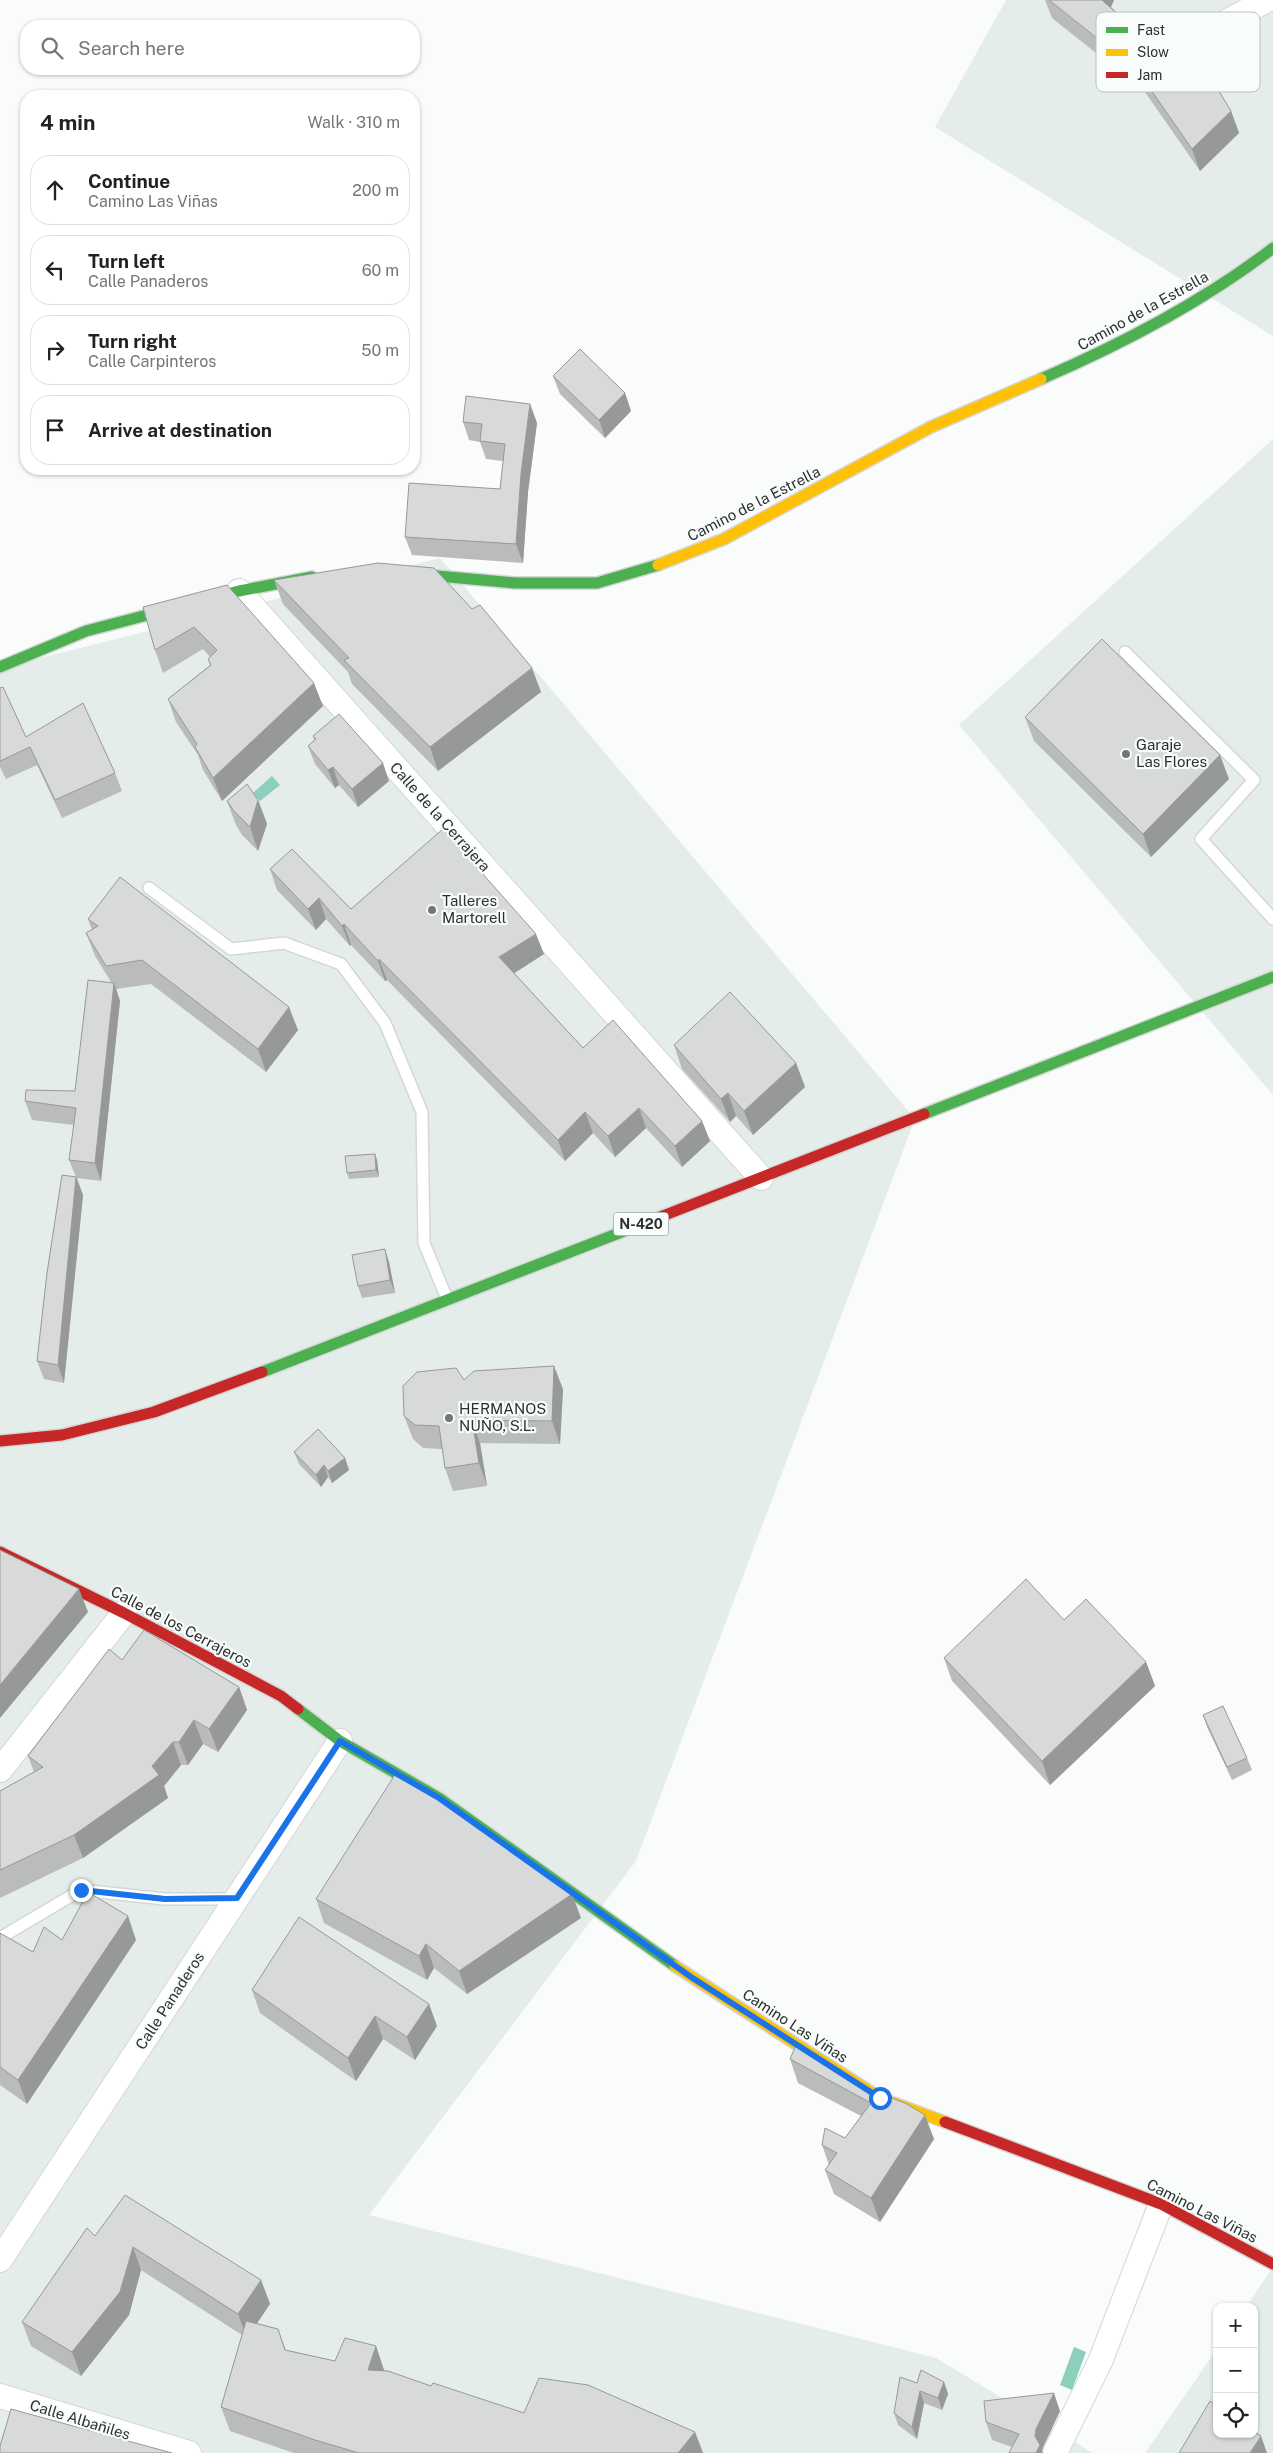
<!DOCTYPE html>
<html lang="en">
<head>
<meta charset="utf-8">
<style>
	:root { --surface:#fff; --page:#f2f2f2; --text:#222; --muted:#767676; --line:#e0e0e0 }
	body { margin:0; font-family:"Public Sans",sans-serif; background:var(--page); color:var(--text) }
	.controls { position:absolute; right:15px; bottom:15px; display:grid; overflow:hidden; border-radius:10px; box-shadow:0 1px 4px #0004 }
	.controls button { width:45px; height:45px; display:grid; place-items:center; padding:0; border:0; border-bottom:1px solid var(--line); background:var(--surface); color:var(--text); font:25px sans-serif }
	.stop { position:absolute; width:15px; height:15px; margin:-11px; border:4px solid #1a73e8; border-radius:50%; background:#fff }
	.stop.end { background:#1a73e8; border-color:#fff; box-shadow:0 1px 5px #0008 }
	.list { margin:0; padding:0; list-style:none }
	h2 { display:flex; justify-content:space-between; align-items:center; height:65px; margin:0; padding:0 20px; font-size:21px }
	h2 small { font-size:16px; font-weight:400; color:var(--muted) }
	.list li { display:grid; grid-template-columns:32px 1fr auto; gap:15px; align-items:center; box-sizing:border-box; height:70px; margin:0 10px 10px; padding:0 10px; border:1px solid var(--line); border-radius:20px }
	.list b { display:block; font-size:19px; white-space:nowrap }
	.list p { margin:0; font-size:16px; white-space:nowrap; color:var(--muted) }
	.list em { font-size:16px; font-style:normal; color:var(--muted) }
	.icon { flex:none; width:28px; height:28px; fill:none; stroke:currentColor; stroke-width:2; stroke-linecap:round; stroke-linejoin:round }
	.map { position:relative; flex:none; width:1273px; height:2453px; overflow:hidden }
	.search { position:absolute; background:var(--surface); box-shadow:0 1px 4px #0004; left:20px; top:20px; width:400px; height:55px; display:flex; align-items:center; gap:12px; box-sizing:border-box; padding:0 18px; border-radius:20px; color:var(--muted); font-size:19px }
	.panel { position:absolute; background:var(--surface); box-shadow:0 1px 4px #0004; left:20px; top:90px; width:400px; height:385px; border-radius:20px }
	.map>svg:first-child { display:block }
</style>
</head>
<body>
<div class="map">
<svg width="1273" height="2453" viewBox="0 0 1273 2453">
	<rect width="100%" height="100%" fill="#f9fcfb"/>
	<g fill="#e4edea">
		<polygon points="1006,0 1273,0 1273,336 935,127"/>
		<polygon points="1273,439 1273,1095 959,725"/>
		<polygon points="440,558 915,1119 636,1861 369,2215 936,2358 1093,2453 0,2453 0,668"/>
		<polygon points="1273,2267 1273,2453 1145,2453 1217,2349 1217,2434 1254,2434 1254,2307 1246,2307"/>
	</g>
	<g fill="#8ccfbd">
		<polygon points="272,776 280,785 260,801 253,793"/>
		<polygon points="1074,2347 1086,2352 1072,2390 1060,2385"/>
	</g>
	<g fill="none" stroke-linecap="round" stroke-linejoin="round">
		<defs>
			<g id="lane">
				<polyline points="1125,652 1254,780 1201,839 1273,919"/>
				<polyline points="149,888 231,949 284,943 341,964 385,1023 422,1112 424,1243 447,1299"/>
				<polyline points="0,1938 81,1890 165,1899 237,1899"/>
			</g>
			<g id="street">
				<polyline points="1178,48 1267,0"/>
				<polyline points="239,591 761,1178"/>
				<polyline points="0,1770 124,1613"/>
				<polyline points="0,2260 340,1741"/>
				<polyline points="0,2396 189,2453"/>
				<polyline points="1055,2453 1100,2362 1161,2204"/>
			</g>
			<g id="fast">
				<path d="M1041,379c81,-35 162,-77 232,-131"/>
				<polyline points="404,573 515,583 597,583 658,565"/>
				<polyline points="0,667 86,631 239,591 312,577"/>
				<polyline points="924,1114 1273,977"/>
				<polyline points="262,1372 660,1217"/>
				<polyline points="298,1709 340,1741 439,1798 675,1966"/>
			</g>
			<g id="slow">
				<polyline points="658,565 724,539 931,427 1041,379"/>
				<polyline points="675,1966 880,2098 945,2122"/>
			</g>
			<g id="jam">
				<polyline points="660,1217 924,1114"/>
				<polyline points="0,1441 62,1435 154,1412 262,1372"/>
				<polyline points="0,1552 124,1613 281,1696 298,1709"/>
				<polyline points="945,2122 1161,2204 1273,2264"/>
			</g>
		</defs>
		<use href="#lane" stroke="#d5d7d6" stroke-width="14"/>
		<use href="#street" stroke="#d5d7d6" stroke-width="26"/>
		<use href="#fast" stroke="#d5d7d6" stroke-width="14"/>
		<use href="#slow" stroke="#d5d7d6" stroke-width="14"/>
		<use href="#jam" stroke="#d5d7d6" stroke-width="14"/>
		<use href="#lane" stroke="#fefffe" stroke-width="11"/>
		<use href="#street" stroke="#fefffe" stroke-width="24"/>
		<use href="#fast" stroke="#4caf50" stroke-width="11"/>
		<use href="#slow" stroke="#ffc107" stroke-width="11"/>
		<use href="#jam" stroke="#c62828" stroke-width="11"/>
	</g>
	<g fill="#babbbb">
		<polygon points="1045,0 1114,0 1111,7 1150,43 1231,111 1239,133 1200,171 1145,92 1052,18"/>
		<polygon points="553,376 625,393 631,411 605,438 560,394"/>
		<polygon points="530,404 537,423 528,492 523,563 412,555 405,537 500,489 503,461 486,459 480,442 469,440 463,422"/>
		<polygon points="274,580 541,692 438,771 352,684 348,672 283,604"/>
		<polygon points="227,585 323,706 222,801 203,770 198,755 176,722 168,699 210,665 208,659 210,657 203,649 163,673 155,650"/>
		<polygon points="0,688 26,737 115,773 122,791 62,818 37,765 6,779 0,767"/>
		<polygon points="1025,717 1229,779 1151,857 1034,741"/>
		<polygon points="313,736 389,781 358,807 339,785 335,788 315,764 308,746 314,740"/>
		<polygon points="258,800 267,824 258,851 242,835 236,825 227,801"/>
		<polygon points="270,869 351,909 544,954 514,973 583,1048 702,1121 710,1141 682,1167 646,1128 615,1157 593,1133 565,1161 387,980 385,981 351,945 350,946 326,919 316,930 277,890"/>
		<polygon points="88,919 298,1030 266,1072 151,984 116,989 120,1001 101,1181 77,1178 83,1195 64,1383 44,1379 37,1361 76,1177 69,1160 74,1125 32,1120 25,1101 75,1091 111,982 95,956 86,933 92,930"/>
		<polygon points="674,1045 796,1063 805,1087 753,1135 736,1116 730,1122 682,1069"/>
		<polygon points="375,1154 377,1160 379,1177 349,1179 347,1173"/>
		<polygon points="389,1262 395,1293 362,1298 358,1286"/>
		<polygon points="464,1380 563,1389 560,1444 480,1443 487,1486 453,1491 445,1468 442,1449 423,1448 413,1439 404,1416"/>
		<polygon points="294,1452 345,1458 349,1470 332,1483 328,1477 321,1487 299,1464"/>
		<polygon points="1064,1620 1146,1662 1155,1686 1050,1785 952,1681 944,1658"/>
		<polygon points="122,1660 239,1687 247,1710 218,1752 203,1744 188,1765 181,1765 164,1786 168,1798 83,1858 0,1898 0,1791 34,1772 28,1756"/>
		<polygon points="1203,1715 1247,1758 1252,1770 1232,1780 1207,1727"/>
		<polygon points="316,1899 581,1918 467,1994 434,1968 427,1980 324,1923"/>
		<polygon points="0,1933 33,1952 62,1940 136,1940 27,2104 0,2085"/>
		<polygon points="252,1990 437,2026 415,2060 383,2039 356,2081 260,2013"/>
		<polygon points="796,2045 934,2139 880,2222 834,2194 825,2170 829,2165 822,2145 845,2138 861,2116 798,2083 790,2059"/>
		<polygon points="95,2236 261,2280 270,2304 257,2323 278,2329 286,2350 335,2361 376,2346 384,2371 431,2386 524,2413 695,2432 703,2453 294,2453 230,2431 221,2407 242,2335 141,2270 129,2315 81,2376 31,2346 22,2322"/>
		<polygon points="944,2382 948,2394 942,2410 924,2403 917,2439 898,2425 894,2413 917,2383"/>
		<polygon points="1060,2411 1043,2447 1042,2451 1012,2447 992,2440 986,2422"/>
	</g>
	<g fill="#979998">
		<polygon points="1099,0 1114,0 1106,18"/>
		<polygon points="1231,111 1239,133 1200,171 1192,149"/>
		<polygon points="625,393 631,411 605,438 599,420"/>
		<polygon points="530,404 537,423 528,492 523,563 516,544 521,474"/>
		<polygon points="532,668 541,692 438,771 430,747"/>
		<polygon points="314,683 323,706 222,801 213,778"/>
		<polygon points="1220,755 1229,779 1151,857 1143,834"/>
		<polygon points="383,763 389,781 358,807 352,789"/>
		<polygon points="333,767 339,785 335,788 328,770"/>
		<polygon points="258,800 267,824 258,851 250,827"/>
		<polygon points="319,898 326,919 316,930 308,909"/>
		<polygon points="344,924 351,945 350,946 342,926"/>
		<polygon points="536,934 544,954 507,978 499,957"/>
		<polygon points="379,959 387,980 385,981 378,961"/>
		<polygon points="114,983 120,1001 101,1181 95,1163"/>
		<polygon points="289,1007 298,1030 266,1072 258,1049"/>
		<polygon points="796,1063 805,1087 753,1135 744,1111"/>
		<polygon points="728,1093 736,1116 730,1122 721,1099"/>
		<polygon points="639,1108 646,1128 615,1157 608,1136"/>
		<polygon points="585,1112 593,1133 565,1161 558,1140"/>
		<polygon points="702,1121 710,1141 682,1167 675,1146"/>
		<polygon points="375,1154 377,1160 379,1177 376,1170"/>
		<polygon points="76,1177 83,1195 64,1383 58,1365"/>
		<polygon points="385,1249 389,1262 395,1293 390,1280"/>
		<polygon points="554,1366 563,1389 560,1444 552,1421"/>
		<polygon points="472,1420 480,1443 487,1486 479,1463"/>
		<polygon points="345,1458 349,1470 332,1483 328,1471"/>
		<polygon points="324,1465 328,1477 321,1487 316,1475"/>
		<polygon points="79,1589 88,1612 0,1718 0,1685"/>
		<polygon points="1146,1662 1155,1686 1050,1785 1042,1761"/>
		<polygon points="239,1687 247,1710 218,1752 209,1729"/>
		<polygon points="194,1720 203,1744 188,1765 179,1742"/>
		<polygon points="173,1742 181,1765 164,1786 168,1798 83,1858 74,1835 152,1766"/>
		<polygon points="572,1894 581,1918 467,1994 459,1971"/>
		<polygon points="128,1916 136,1940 27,2104 18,2080"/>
		<polygon points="426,1944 434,1968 427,1980 419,1956"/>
		<polygon points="429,2004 437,2026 415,2060 407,2037"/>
		<polygon points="375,2016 383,2039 356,2081 348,2058"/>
		<polygon points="925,2115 934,2139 880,2222 871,2198"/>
		<polygon points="133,2247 141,2270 129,2315 81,2376 72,2352"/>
		<polygon points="261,2280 270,2304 247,2338 238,2314"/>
		<polygon points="376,2346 384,2370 377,2394 368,2370"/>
		<polygon points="944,2382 948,2394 942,2410 938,2398"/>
		<polygon points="920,2391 924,2403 917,2439 912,2427"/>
		<polygon points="1054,2393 1060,2411 1043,2447 1042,2451 1043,2453 1036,2453 1035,2436 1036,2429"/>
		<polygon points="695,2432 703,2453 678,2453"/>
		<polygon points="1261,2436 1267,2453 1250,2453"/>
	</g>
	<g fill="#d8dad9" stroke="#979998">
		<polygon points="1049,0 1102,0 1150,43 1172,51 1188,40 1231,111 1192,149 1137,70"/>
		<polygon points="580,349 625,393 599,420 553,376"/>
		<polygon points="466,396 530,404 521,474 516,544 405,537 409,483 500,489 505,444 480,441 482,424 463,422"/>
		<polygon points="378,563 434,568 472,609 480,605 532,668 430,747 344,660 349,658 274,580"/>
		<polygon points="227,585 314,683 213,778 195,747 197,744 168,699 211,665 208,659 217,650 194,627 155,650 143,607"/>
		<polygon points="1102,639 1220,755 1143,834 1025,717"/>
		<polygon points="3,687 26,737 83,703 115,773 55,800 30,747 0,761 0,688"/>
		<polygon points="339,714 383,763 352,789 333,767 328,770 308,746 316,739 313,736"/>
		<polygon points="247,784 258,800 250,827 234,811 227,801"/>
		<polygon points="443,829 536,934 499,957 583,1048 613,1020 702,1121 675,1146 639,1108 608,1136 585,1112 558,1140 379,959 378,961 344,924 342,926 319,898 308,909 270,869 292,849 351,909"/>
		<polygon points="120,877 289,1007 258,1049 142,960 106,966 86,933 98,926 88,919"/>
		<polygon points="88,980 114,983 95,1163 69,1160 76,1108 25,1101 26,1090 75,1091"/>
		<polygon points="730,992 796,1063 744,1111 728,1093 721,1099 674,1045"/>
		<polygon points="375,1154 376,1170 347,1173 345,1156"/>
		<polygon points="62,1175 76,1177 58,1365 37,1361 47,1273"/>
		<polygon points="385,1249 390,1280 358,1286 352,1255"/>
		<polygon points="554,1366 552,1421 472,1420 479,1463 445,1468 439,1426 415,1425 404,1416 403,1386 417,1372 456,1368 464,1380 474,1371"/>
		<polygon points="318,1429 345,1458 328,1471 324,1465 316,1475 294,1452"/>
		<polygon points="0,1550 79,1589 0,1685"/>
		<polygon points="1026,1579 1064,1620 1086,1599 1146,1662 1042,1761 944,1658"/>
		<polygon points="144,1630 239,1687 209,1729 194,1720 179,1742 173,1742 152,1766 159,1775 74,1835 0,1870 0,1791 43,1767 28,1756 109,1649 122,1660"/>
		<polygon points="1223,1706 1247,1758 1227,1767 1203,1715"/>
		<polygon points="396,1773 422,1787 572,1894 459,1971 426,1944 419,1956 316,1899"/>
		<polygon points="88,1892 128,1916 18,2080 0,2067 0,1933 33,1952 44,1927 62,1940"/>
		<polygon points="299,1917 429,2004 407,2037 375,2016 348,2058 252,1990"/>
		<polygon points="796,2045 863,2087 905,2103 925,2115 871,2198 825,2170 837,2153 822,2145 825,2128 845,2138 871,2103 790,2059"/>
		<polygon points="125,2195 261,2280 238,2314 133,2247 120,2292 72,2352 22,2322 87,2228 95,2236"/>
		<polygon points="246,2321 278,2329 285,2350 335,2361 345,2338 376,2346 368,2370 388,2371 431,2386 433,2383 524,2413 539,2378 588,2385 695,2432 678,2453 359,2453 315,2440 221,2407"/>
		<polygon points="921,2370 944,2382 938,2398 920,2391 912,2427 894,2413 900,2377 917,2383"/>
		<polygon points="1054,2393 1036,2429 1035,2436 1040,2445 1036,2453 1009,2453 1019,2434 986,2422 984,2401"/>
		<polygon points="1210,2401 1217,2406 1217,2434 1254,2434 1254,2432 1261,2436 1250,2453 1179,2453"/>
		<polygon points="11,2409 172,2453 0,2453 0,2446"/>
	</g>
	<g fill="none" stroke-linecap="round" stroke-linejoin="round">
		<polyline stroke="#1a73e8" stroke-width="6" points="81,1890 165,1899 237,1898 340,1741 439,1798 691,1977 880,2098"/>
	</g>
	<g fill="#757776" stroke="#f8fdfb" stroke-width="2">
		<circle cx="1126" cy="754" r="5"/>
		<circle cx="432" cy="910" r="5"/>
		<circle cx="449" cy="1418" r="5"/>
	</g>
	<g text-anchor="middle" stroke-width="4.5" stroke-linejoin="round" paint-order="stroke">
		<rect fill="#f8fdfb" stroke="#6b6e6c" stroke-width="1" x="613.5" y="1212.5" width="55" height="23" rx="4"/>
		<g font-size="14" font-weight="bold" fill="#2e302f">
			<text x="641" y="1229">N-420</text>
		</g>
		<g font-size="15" fill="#2e302f" stroke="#f8fdfb">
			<text transform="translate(1143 311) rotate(-29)" y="5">Camino de la Estrella</text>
			<text transform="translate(754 504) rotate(-27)" y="5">Camino de la Estrella</text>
			<text transform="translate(440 817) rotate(48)" y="5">Calle de la Cerrajera</text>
			<text transform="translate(181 1627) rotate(28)" y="5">Calle de los Cerrajeros</text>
			<text transform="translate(170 2001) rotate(-57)" y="5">Calle Panaderos</text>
			<text transform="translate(795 2026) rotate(33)" y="5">Camino Las Viñas</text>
			<text transform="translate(1202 2211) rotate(27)" y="5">Camino Las Viñas</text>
			<text transform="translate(80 2420) rotate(17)" y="5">Calle Albañiles</text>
		</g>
		<g font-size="15" fill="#2e302f" stroke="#f8fdfb" text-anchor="start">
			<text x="1136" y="750">Garaje<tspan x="1136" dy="17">Las Flores</tspan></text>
			<text x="442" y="906">Talleres<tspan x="442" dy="17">Martorell</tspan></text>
			<text x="459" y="1414">HERMANOS<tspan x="459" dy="17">NUÑO, S.L.</tspan></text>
		</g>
	</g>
	<rect x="1096" y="12" width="164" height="80" rx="8" fill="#f8fdfb" stroke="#bbc0be" stroke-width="1"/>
	<rect x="1106" y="27" width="22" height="6" fill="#4caf50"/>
	<rect x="1106" y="49" width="22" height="7" fill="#ffc107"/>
	<rect x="1106" y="72" width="22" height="6" fill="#c62828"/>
	<g font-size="14" fill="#2e302f">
		<text x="1137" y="35">Fast</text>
		<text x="1137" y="57">Slow</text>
		<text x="1137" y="80">Jam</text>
	</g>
</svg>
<div class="controls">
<button>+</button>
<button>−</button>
<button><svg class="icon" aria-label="locate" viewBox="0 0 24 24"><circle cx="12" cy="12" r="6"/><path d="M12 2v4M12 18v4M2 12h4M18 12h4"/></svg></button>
</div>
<div class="stop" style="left:880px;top:2098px"></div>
<div class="stop end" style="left:81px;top:1890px"></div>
<div class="search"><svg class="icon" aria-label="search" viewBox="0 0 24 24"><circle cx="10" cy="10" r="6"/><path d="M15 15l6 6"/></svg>Search here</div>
<section class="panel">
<h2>4 min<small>Walk · 310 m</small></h2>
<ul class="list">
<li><svg class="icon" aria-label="ahead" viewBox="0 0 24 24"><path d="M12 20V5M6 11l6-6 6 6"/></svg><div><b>Continue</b><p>Camino Las Viñas</p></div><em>200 m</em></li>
<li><svg class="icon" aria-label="left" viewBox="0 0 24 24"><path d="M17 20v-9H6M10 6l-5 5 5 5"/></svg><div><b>Turn left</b><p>Calle Panaderos</p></div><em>60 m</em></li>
<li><svg class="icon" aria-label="right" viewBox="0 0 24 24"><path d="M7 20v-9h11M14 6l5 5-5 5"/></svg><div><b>Turn right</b><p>Calle Carpinteros</p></div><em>50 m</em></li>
<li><svg class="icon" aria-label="arrive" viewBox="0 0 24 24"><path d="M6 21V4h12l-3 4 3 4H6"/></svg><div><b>Arrive at destination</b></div></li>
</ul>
</section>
</div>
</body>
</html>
